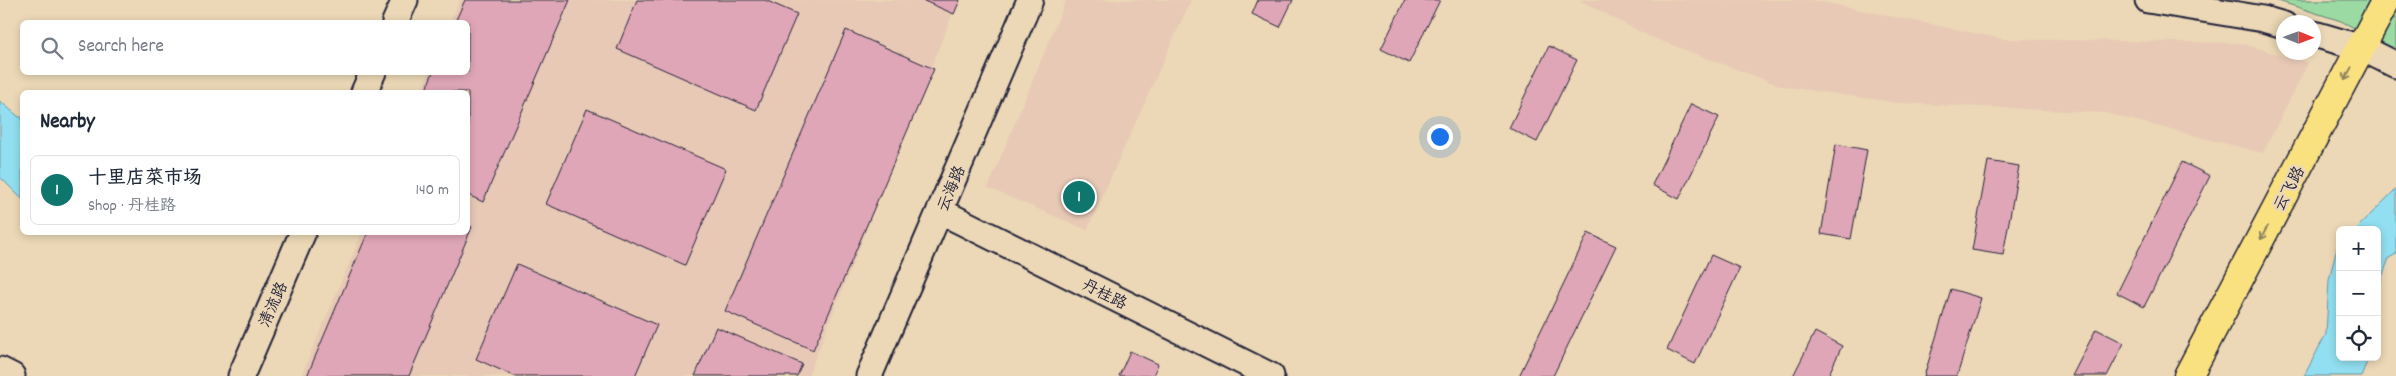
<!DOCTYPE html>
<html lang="en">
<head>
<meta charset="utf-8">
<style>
	:root { --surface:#fff; --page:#f6f6f7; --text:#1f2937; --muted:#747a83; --line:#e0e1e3; --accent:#0f766e }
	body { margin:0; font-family:Dekko,"LXGW WenKai TC",sans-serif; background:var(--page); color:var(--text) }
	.controls { position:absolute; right:15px; bottom:15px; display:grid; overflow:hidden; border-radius:8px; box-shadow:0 2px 8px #0003 }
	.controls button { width:45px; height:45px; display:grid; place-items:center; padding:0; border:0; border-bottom:1px solid var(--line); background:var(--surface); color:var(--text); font:25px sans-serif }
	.compass { position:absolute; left:2276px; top:15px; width:45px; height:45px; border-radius:50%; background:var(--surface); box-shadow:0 2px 8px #0003; rotate:91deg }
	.you { position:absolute; left:1439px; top:136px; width:18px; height:18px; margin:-12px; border:4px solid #fff; border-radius:50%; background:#1a73e8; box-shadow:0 0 0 8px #1a73e833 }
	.badge { display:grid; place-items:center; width:32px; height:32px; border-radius:50%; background:var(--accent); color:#fff; font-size:16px; font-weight:700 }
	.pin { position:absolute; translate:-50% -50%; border:2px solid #fff; box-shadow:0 1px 5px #0006 }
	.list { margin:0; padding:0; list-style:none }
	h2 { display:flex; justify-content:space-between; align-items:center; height:65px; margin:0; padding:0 20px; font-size:21px }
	h2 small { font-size:16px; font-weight:400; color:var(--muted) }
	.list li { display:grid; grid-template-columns:32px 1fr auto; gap:15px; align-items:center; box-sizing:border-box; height:70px; margin:0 10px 10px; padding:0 10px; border:1px solid var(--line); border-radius:8px }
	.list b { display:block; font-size:19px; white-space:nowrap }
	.list p { margin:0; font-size:16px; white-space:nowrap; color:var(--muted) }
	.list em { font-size:16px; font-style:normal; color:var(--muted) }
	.icon { flex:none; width:28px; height:28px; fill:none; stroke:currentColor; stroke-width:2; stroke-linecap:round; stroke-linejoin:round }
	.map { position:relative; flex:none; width:2396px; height:376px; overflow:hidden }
	.search { position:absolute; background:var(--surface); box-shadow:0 2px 8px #0003; left:20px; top:20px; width:450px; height:55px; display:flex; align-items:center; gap:12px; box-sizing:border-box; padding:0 18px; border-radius:8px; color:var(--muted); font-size:19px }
	.panel { position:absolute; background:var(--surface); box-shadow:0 2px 8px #0003; left:20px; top:90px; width:450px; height:145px; border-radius:8px }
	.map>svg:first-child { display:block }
</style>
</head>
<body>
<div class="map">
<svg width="2396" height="376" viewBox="0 0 2396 376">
	<rect width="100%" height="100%" fill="#ecd8b6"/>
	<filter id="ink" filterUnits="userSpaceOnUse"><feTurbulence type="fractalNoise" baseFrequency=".02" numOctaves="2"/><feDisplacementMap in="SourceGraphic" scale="10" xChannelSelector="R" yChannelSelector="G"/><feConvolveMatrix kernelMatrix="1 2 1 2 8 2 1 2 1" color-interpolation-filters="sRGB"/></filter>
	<g filter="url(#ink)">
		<g fill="#e8c9b6">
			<polygon points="460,0 958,0 808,376 301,376 362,233 468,232 468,92 421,92 429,73 468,72 468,22 450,22"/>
			<polygon points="1066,0 1191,0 1087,230 988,188"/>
			<polygon points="1579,0 1812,0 2003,39 2240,43 2308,63 2263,153 2105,113 1899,103 1781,86 1648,36"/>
		</g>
		<polygon fill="#9bdaa3" stroke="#5e7e6f" points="2275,0 2396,0 2396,50 2341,21"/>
		<g fill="#91dff0" stroke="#6593a8">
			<polygon points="0,101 19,117 22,117 22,199 0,177"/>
			<polygon points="2396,189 2396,254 2389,258 2377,291 2377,230 2355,230"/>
			<polygon points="2340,245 2340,357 2369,357 2361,376 2304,376 2326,334 2329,280 2337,247"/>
		</g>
		<g fill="#dfa6b7" stroke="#22223b">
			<polygon points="465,0 570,0 483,202 468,195 468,92 425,92 433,72 468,72 468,22 455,22"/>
			<polygon points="637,0 765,0 797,14 756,110 617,49"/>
			<polygon points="922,0 960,0 954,14"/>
			<polygon points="1258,0 1293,0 1280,27 1252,14"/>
			<polygon points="1405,0 1440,0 1409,63 1381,49"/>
			<polygon points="846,30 934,69 813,350 725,311"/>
			<polygon points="1549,46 1577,60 1537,142 1509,128"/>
			<polygon points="1691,104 1719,117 1679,199 1652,185"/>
			<polygon points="587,109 726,169 685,265 546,204"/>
			<polygon points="1836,144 1867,150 1851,239 1821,234"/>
			<polygon points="1988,161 2019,166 2003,255 1972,250"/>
			<polygon points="2182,162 2210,176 2144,307 2117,293"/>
			<polygon points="468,225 472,227 409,376 307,376 368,232 468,232"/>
			<polygon points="1588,233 1616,246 1553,376 1519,376"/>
			<polygon points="1711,255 1740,268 1695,364 1667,350"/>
			<polygon points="517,264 657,325 635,376 514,376 476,359"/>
			<polygon points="1951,289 1981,298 1957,376 1924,376"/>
			<polygon points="716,327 802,364 797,376 695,376"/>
			<polygon points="2096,329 2124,343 2107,376 2072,376"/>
			<polygon points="1815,332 1842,346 1828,376 1793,376"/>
			<polygon points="1130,351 1158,364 1153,376 1119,376"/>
		</g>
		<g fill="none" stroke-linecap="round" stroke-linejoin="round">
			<defs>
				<g id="minor">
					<polyline points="2148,0 2263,19 2284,25"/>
					<polyline points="395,22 405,0"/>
					<polyline points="2314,34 2362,48 2396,65"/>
					<polyline points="364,92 373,72"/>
					<polyline points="940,211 1271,376"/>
					<polyline points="0,370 12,376"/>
					<polyline points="241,376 303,232"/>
					<polyline points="869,376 1030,0"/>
				</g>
				<polyline id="major" points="2188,376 2386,0"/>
			</defs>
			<use href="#minor" stroke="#22223b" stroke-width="29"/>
			<use href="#major" stroke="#22223b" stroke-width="31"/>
			<use href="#minor" stroke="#ecd8b6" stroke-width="25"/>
			<use href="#major" stroke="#fae180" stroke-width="28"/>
		</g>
		<defs><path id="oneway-shaft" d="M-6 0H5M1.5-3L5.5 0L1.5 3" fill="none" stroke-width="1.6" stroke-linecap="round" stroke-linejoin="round" transform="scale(1.25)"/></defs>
		<g stroke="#8e825e">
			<use href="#oneway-shaft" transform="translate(2348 74) rotate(118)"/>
			<use href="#oneway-shaft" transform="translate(2264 233) rotate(118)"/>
		</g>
	</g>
	<g text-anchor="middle" stroke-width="5" stroke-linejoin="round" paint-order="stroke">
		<g font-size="16" fill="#22223b" stroke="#ecd8b6">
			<text transform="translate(950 188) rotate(-67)" y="6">云海路</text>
			<text transform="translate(2288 188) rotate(-62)" y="6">云飞路</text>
			<text transform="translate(1105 293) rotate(27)" y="6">丹桂路</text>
			<text transform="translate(272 304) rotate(-66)" y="6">清流路</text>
		</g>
	</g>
</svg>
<div class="controls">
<button>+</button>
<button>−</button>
<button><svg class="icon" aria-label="locate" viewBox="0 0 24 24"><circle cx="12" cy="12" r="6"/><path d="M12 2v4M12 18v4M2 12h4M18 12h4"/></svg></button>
</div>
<svg class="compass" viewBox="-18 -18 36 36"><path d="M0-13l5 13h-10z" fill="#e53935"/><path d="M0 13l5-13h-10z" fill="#747a83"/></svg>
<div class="you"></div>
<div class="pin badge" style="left:1079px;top:197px">1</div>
<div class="search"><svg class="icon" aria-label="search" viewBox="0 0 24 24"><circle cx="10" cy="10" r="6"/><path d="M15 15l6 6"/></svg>Search here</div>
<section class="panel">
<h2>Nearby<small></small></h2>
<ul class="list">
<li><span class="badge">1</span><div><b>十里店菜市场</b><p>Shop · 丹桂路</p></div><em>140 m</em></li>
</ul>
</section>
</div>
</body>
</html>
